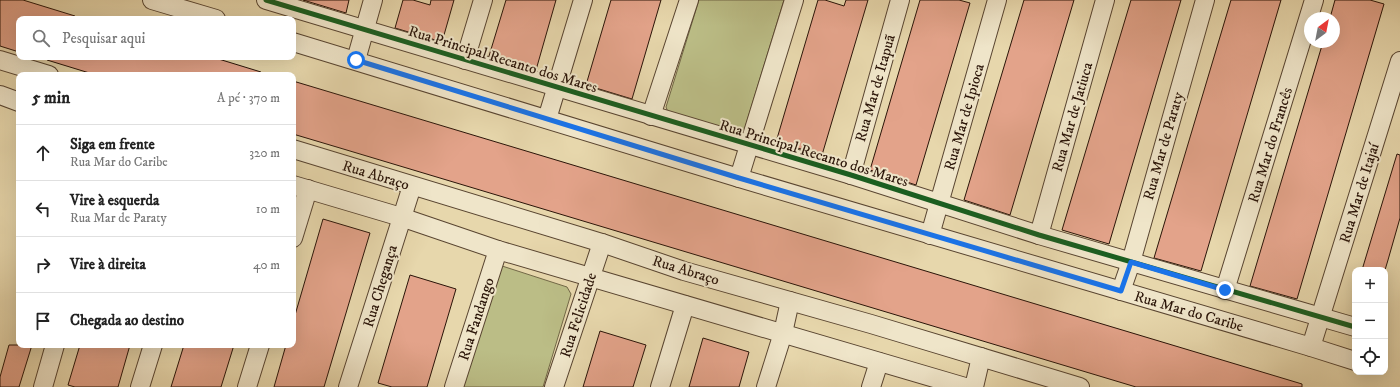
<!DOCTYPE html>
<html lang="pt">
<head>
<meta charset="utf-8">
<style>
	:root { --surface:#fff; --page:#f6f6f6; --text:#222; --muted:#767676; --line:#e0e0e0 }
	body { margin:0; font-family:"IM FELL DW Pica",serif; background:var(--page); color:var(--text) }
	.controls { position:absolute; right:12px; bottom:12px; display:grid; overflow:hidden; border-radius:8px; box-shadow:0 4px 16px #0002 }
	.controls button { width:36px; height:36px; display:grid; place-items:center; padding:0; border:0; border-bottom:1px solid var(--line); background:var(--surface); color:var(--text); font:20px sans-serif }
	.compass { position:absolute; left:1304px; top:12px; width:36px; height:36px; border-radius:50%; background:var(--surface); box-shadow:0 4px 16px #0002; rotate:32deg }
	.stop { position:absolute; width:12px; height:12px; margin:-9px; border:3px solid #1a73e8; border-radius:50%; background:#fff }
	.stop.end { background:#1a73e8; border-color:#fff; box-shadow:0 1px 4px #0008 }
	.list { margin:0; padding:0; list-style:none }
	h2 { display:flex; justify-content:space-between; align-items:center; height:52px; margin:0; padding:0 16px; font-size:17px }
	h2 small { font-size:13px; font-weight:400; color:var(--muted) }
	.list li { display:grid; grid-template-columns:26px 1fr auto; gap:12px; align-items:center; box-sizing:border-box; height:56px; padding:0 16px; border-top:1px solid var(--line) }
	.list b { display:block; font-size:15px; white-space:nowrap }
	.list p { margin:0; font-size:13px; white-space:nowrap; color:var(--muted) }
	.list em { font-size:13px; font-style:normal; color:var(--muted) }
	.icon { flex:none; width:22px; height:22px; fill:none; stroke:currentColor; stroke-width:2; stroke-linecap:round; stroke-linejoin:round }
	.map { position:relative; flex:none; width:1400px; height:387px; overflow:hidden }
	.search { position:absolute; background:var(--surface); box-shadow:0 4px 16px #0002; left:16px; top:16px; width:280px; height:44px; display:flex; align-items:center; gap:10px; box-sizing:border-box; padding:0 14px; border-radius:8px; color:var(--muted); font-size:15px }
	.panel { position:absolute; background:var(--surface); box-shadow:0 4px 16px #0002; left:16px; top:72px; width:280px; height:276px; border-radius:8px }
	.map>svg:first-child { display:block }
</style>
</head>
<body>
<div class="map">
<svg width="1400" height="387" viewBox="0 0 1400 387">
	<rect width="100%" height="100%" fill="#e7d7ac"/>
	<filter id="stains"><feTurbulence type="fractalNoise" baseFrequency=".005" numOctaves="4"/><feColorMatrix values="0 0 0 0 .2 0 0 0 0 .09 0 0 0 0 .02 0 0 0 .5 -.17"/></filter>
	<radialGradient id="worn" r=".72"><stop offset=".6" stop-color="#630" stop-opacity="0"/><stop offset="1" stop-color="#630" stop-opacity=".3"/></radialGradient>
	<g fill="#bbbd86" stroke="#726847">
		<polygon points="699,0 784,0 743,134 669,115 666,107"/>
		<polygon points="499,265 567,287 571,294 543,387 457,387"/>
	</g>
	<g fill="#e3a38a" stroke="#2a1408">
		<polygon points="0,0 23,0 75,16 74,19 19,19 19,52 0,46"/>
		<polygon points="303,0 349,0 346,13"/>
		<polygon points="403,0 413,0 430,5 431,0 454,0 442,42 395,28"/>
		<polygon points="506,0 556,0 536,70 489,56"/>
		<polygon points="611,0 661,0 632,99 586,85"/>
		<polygon points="818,0 825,0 844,6 846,0 868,0 822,155 776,142"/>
		<polygon points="920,0 959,0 970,3 916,185 870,170"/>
		<polygon points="1024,0 1074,0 1010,215 964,200"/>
		<polygon points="1131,0 1181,0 1109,244 1062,230"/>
		<polygon points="1231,0 1281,0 1201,271 1154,258"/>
		<polygon points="1335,0 1370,0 1384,4 1297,299 1250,286 1323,42 1334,42 1334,18 1330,18"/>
		<polygon points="48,57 212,57 261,72 260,75 96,75 47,60"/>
		<polygon points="293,81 1302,384 1302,387 1136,387 340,148 293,134"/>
		<polygon points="1397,154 1400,155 1400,218 1388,260 1385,270 1362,270"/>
		<polygon points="323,219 370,233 360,266 324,387 274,387 286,345 293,345 293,322"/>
		<polygon points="410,275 456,289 427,387 392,387 378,383"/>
		<polygon points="600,331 646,345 633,387 583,387"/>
		<polygon points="703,338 749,352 739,387 689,387"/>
		<polygon points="9,345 32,345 19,387 0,387 0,377"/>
		<polygon points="80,345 130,345 118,387 75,387 68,385"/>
		<polygon points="184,345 234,345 221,387 171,387"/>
	</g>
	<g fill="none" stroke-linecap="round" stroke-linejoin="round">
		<defs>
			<g id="street">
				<polyline points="152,0 216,19"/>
				<polyline points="266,0 851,175 1039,235 1355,327"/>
				<polyline points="293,42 739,178 1311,347 1355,361"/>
				<polyline points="0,60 49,75"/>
				<polyline points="356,60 373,0"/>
				<polyline points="465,60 483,0"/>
				<polyline points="0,95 19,102"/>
				<polyline points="651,116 689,0"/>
				<polyline points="547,119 583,0"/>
				<polyline points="293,149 602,243 684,271 871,324 1080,387"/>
				<polyline points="851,175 900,0"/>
				<polyline points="739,178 794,0"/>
				<polyline points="293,185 401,217 498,250 965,387"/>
				<polyline points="930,235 997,0"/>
				<polyline points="1039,235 1105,0"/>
				<polyline points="293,238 308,189"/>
				<polyline points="1225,290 1314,0"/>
				<polyline points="1121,291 1131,262 1205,0"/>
				<polyline points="1311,347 1400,61"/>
				<polyline points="43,387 55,345"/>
				<polyline points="140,387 153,345"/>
				<polyline points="247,387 260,345"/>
				<polyline points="348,387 412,186"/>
				<polyline points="454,387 498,250"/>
				<polyline points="554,387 602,243"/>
				<polyline points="660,387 685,305"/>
				<polyline points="766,387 783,333 790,301"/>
				<polyline points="871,387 879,362"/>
				<polyline points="974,387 981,357"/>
			</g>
		</defs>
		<use href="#street" stroke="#594531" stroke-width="20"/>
		<use href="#street" stroke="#efe5c9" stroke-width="18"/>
		<defs>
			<polyline id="cycleway" points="266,0 851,175 1039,235 1355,327"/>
		</defs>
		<use href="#cycleway" stroke="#efe5c9" stroke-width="8"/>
		<use href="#cycleway" stroke="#1b5e20" stroke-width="5"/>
	</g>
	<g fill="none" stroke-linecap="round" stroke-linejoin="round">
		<polyline stroke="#1a73e8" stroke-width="5" points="356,60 739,178 1121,291 1131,262 1225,290"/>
	</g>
	<g text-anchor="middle" stroke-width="4" stroke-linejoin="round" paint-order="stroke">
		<g font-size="15" fill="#2a1408" stroke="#efe5c9">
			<text transform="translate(503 59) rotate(17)" y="5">Rua Principal Recanto dos Mares</text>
			<text transform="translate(875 88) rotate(-74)" y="5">Rua Mar de Itapuã</text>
			<text transform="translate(964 117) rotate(-74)" y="5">Rua Mar de Ipioca</text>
			<text transform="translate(1072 117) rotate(-74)" y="5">Rua Mar de Jatiuca</text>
			<text transform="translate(1270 145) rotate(-73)" y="5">Rua Mar do Francês</text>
			<text transform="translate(1163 146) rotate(-74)" y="5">Rua Mar de Paraty</text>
			<text transform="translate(814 153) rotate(17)" y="5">Rua Principal Recanto dos Mares</text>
			<text transform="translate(376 175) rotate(17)" y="5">Rua Abraço</text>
			<text transform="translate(1359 193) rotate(-73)" y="5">Rua Mar de Itajaí</text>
			<text transform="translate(686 270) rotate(17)" y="5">Rua Abraço</text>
			<text transform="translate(380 286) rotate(-73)" y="5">Rua Chegança</text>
			<text transform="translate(1189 311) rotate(16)" y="5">Rua Mar do Caribe</text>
			<text transform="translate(578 315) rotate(-72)" y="5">Rua Felicidade</text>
			<text transform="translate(476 319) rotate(-72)" y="5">Rua Fandango</text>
		</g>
	</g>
	<rect width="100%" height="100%" filter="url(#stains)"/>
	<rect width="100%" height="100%" fill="url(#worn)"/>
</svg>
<div class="controls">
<button>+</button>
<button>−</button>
<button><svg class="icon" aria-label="locate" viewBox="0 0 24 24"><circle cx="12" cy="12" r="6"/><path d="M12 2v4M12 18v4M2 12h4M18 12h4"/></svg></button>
</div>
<svg class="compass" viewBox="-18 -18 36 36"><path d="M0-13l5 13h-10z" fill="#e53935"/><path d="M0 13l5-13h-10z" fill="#767676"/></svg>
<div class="stop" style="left:356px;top:60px"></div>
<div class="stop end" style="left:1225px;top:290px"></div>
<div class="search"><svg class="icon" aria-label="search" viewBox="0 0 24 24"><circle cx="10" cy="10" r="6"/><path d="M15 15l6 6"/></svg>Pesquisar aqui</div>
<section class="panel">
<h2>5 min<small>A pé · 370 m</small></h2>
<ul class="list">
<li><svg class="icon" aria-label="ahead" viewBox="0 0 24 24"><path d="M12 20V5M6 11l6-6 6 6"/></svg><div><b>Siga em frente</b><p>Rua Mar do Caribe</p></div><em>320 m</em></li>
<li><svg class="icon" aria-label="left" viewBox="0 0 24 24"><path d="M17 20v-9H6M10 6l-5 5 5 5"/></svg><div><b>Vire à esquerda</b><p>Rua Mar de Paraty</p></div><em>10 m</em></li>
<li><svg class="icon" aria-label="right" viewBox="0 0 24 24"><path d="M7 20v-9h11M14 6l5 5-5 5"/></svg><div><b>Vire à direita</b></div><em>40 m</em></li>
<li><svg class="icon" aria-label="arrive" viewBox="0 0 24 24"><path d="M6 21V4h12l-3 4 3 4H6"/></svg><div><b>Chegada ao destino</b></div></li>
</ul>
</section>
</div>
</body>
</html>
